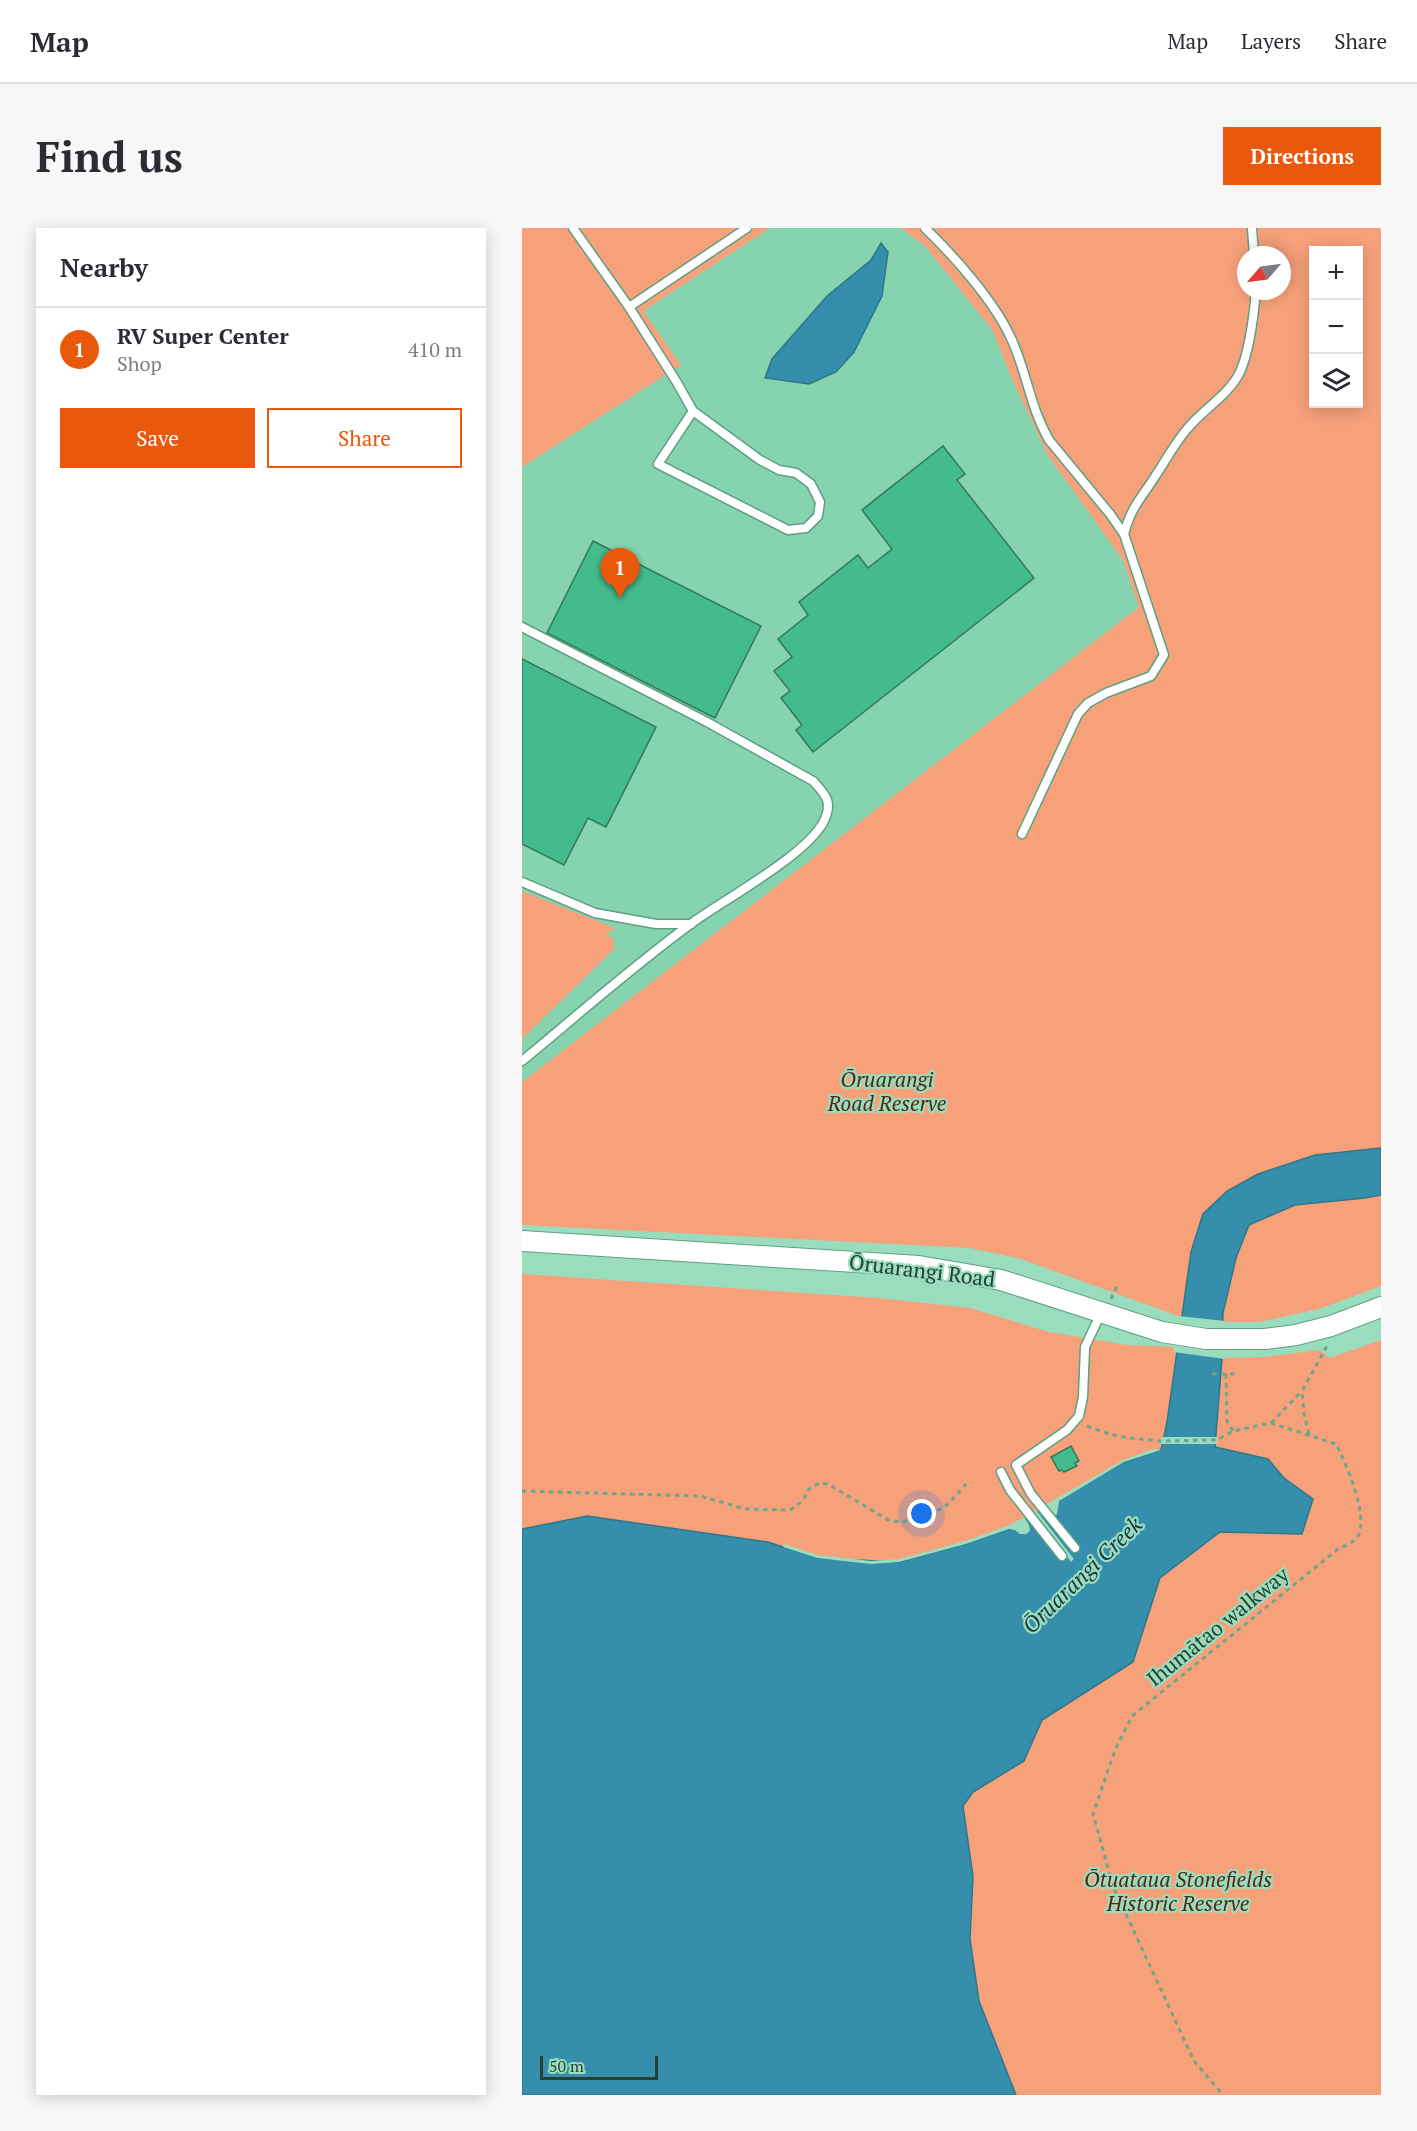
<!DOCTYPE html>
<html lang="en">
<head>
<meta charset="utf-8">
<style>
	:root { --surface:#fff; --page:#f7f7f7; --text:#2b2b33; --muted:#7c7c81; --line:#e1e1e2; --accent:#ea580c }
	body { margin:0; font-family:"PT Serif",serif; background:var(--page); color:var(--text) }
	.controls { position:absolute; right:18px; top:18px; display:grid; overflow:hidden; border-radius:0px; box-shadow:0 3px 15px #0003 }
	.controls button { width:54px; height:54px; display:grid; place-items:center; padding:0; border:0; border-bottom:2px solid var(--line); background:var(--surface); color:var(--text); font:30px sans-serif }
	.compass { position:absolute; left:715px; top:18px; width:54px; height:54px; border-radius:50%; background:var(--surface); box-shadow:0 3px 15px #0003; rotate:242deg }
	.scale { position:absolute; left:18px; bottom:15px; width:118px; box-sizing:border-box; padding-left:6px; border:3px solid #254134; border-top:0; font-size:16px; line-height:21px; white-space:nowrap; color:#254134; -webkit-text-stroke:4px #99ddbe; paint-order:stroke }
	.you { position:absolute; left:400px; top:1286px; width:21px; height:21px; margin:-15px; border:4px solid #fff; border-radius:50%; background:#1a73e8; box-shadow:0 0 0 9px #1a73e833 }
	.badge { display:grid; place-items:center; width:39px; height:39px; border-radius:50%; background:var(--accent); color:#fff; font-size:20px; font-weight:700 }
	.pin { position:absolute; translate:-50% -50px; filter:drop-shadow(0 2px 3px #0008) }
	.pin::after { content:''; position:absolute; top:32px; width:21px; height:18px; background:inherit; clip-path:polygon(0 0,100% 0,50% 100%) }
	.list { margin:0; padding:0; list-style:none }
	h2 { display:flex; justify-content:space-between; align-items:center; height:78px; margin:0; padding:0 24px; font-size:26px }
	h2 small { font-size:20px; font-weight:400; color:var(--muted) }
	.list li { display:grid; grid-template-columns:39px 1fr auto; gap:18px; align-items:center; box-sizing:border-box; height:84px; padding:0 24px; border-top:2px solid var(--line) }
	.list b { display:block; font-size:22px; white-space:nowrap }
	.list p { margin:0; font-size:20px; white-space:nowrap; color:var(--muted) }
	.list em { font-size:20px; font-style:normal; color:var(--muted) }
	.actions { display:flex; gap:12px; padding:18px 24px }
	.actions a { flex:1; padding:14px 0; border:2px solid var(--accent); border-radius:0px; text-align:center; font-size:21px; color:var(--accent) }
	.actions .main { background:var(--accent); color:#fff }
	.icon { flex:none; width:33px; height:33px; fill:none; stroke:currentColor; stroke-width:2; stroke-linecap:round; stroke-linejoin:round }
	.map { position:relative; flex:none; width:859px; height:1867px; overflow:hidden; border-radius:0px }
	header { display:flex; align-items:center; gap:36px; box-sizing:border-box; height:84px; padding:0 30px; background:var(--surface); border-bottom:2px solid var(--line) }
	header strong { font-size:28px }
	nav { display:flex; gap:33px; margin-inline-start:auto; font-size:21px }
	.intro { display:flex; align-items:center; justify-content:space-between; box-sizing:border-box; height:144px; padding:0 36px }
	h1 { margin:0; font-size:42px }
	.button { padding:15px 27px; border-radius:0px; background:var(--accent); color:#fff; font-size:21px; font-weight:700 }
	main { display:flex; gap:36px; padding:0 36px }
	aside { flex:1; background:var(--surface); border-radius:0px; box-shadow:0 3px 15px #0003 }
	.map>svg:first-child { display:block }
</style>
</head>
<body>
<header>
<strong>Map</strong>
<nav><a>Map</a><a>Layers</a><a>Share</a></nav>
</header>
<div class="intro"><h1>Find us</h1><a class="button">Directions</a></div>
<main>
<aside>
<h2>Nearby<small></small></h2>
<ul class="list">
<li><span class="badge">1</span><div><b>RV Super Center</b><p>Shop</p></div><em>410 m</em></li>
</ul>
<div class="actions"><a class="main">Save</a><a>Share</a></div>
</aside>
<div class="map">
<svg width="859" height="1867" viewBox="0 0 859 1867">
	<rect width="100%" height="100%" fill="#99ddbe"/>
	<polygon fill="#86d3b0" points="248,0 379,0 404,19 471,103 490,151 525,226 601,332 617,379 0,854 0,811 92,721 92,711 37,685 0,672 0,239 158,137 120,84"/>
	<g fill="#f7a17b" fill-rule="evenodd">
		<polygon points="0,0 248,0 121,83 159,137 0,239"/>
		<path d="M379,0h480v920l-66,7 -57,19 -31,17 -4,122 13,-55 13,-33 46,-20 70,-7 16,-3v91l-62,23 -60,13h-36l-1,36 42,-1 55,-7 11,8 51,-18v755h-859v-821l356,24 92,10 79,24 78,13 50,2 4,-30 -160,-58 -51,-11 -448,-23v-143l617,-475 -16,-47 -76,-106 -35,-75 -19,-48 -67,-84zM792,22h44v154h-44zM724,27h36v36h-36z"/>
		<polygon points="0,663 93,700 84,707 92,711 92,721 0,811"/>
	</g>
	<g fill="#348eac" stroke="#307788" stroke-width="1.5">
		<polygon points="359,15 366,24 360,68 332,124 314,144 287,156 243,150 250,131 305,68 349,32"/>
		<polygon points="859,920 859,967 843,970 773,977 727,997 714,1030 701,1085 700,1131 693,1219 746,1231 762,1250 791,1271 780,1306 698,1304 638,1350 611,1434 520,1492 502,1533 451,1564 441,1578 451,1648 448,1711 457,1773 494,1867 0,1867 0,1301 65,1288 246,1314 295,1330 377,1334 444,1316 487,1301 602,1234 639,1222 645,1194 669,1024 681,986 705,963 736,946 793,927"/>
	</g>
	<g fill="#99ddbe">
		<polygon points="657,1088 703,1093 703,1131 651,1124"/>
		<polygon points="639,1209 695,1209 695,1216 638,1216"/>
		<polygon points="631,1221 639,1222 602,1234 537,1273 535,1286 532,1289 523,1277 601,1232"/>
		<polygon points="514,1282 552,1331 549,1334 514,1288 512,1283"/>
		<polygon points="502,1289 507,1297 508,1303 504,1306 498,1306 493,1302 487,1301 444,1316 377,1334 349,1336 295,1330 261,1319 262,1316 296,1327 349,1333 377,1331 443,1313 485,1298"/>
	</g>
	<g fill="#44bb8d" stroke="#34775b" stroke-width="1.5">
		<polygon points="421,218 443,246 435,252 512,350 291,524 274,502 280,497 259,470 268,463 252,443 270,429 256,411 286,387 277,374 336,327 346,340 370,321 340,282"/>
		<polygon points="71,313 239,398 193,490 25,405"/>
		<polygon points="0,431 134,499 84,599 66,590 42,637 0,616"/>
		<polygon points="549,1218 557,1233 553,1235 555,1238 542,1244 540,1242 537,1243 529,1229"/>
	</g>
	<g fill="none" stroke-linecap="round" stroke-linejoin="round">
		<defs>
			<g id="service">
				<polyline points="51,0 107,79 154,153 171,183 238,232 257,242 274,245 289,256 298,274 296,288 284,300 266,302 136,236 171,183"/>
				<path d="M403,0c29,28 68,72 85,108 17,35 19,69 39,104l61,74 14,20 40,121 -13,21 -45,17 -18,10 -10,11 -56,120"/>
				<polyline points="730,0 732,27"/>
				<polyline points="107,79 225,0"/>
				<path d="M602,306c8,-29 17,-35 32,-59 10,-15 19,-32 31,-46 16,-20 42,-34 53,-57 9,-20 14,-59 16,-81"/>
				<path d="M0,399l185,95 106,59c13,14 20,21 11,40 -17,34 -99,78 -132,102 -59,43 -114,92 -170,138"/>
				<polyline points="0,654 73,685 134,696 169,696"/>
				<polyline points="479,1244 488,1262 540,1328"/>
				<polyline points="553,1320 509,1266 494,1237 545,1202 557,1188 561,1169 563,1119 579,1085"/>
			</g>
			<polyline id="tertiary" points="0,1013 397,1038 479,1052 640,1104 684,1111 743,1111 774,1107 809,1098 859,1079"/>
		</defs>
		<use href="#service" stroke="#5ea083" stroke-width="11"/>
		<use href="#tertiary" stroke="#5ea083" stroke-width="22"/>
		<g stroke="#6fa58c" stroke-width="3" stroke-dasharray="4.5 4.5" stroke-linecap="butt">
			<polyline points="589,1071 595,1058"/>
			<polyline points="690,1146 714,1146"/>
			<polyline points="704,1146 705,1193 711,1203"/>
			<polyline points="749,1195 780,1163"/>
			<path d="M565,1198l22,8 20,4 31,3 57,-1 16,-9 38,-8 65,21c10,20 33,71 22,92 -4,7 -14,10 -20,13l-206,167 -17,34 -22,64 20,72 81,175 29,34"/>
			<polyline points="787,1206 782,1186 780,1163 806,1116"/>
			<polyline points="0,1263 178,1268 223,1281 268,1282 281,1273 286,1262 297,1255 306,1256 368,1293 381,1294 419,1281 426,1276 444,1256"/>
		</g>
		<use href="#service" stroke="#fff" stroke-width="8"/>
		<use href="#tertiary" stroke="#fff" stroke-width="20"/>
	</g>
	<g text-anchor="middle" stroke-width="4.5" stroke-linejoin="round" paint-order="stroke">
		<g font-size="21" font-style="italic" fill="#562813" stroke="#99ddbe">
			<text x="365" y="859">Ōruarangi<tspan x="365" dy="24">Road Reserve</tspan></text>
			<text x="656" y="1659">Ōtuataua Stonefields<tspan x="656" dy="24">Historic Reserve</tspan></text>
		</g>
		<g font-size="21" fill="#254134" stroke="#99ddbe">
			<text transform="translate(400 1043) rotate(7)" y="7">Ōruarangi Road</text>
			<text transform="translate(696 1399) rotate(-39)" y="7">Ihumātao walkway</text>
		</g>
		<g font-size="22" font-style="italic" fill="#1c3741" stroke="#99ddbe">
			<text transform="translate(560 1347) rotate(-44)" y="8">Ōruarangi Creek</text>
		</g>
	</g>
</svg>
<div class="controls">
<button>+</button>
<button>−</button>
<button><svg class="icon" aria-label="layers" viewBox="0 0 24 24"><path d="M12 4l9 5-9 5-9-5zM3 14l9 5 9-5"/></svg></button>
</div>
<svg class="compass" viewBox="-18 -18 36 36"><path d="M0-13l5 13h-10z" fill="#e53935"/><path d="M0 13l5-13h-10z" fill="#7c7c81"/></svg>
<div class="scale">50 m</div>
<div class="you"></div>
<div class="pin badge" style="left:98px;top:370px">1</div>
</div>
</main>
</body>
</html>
